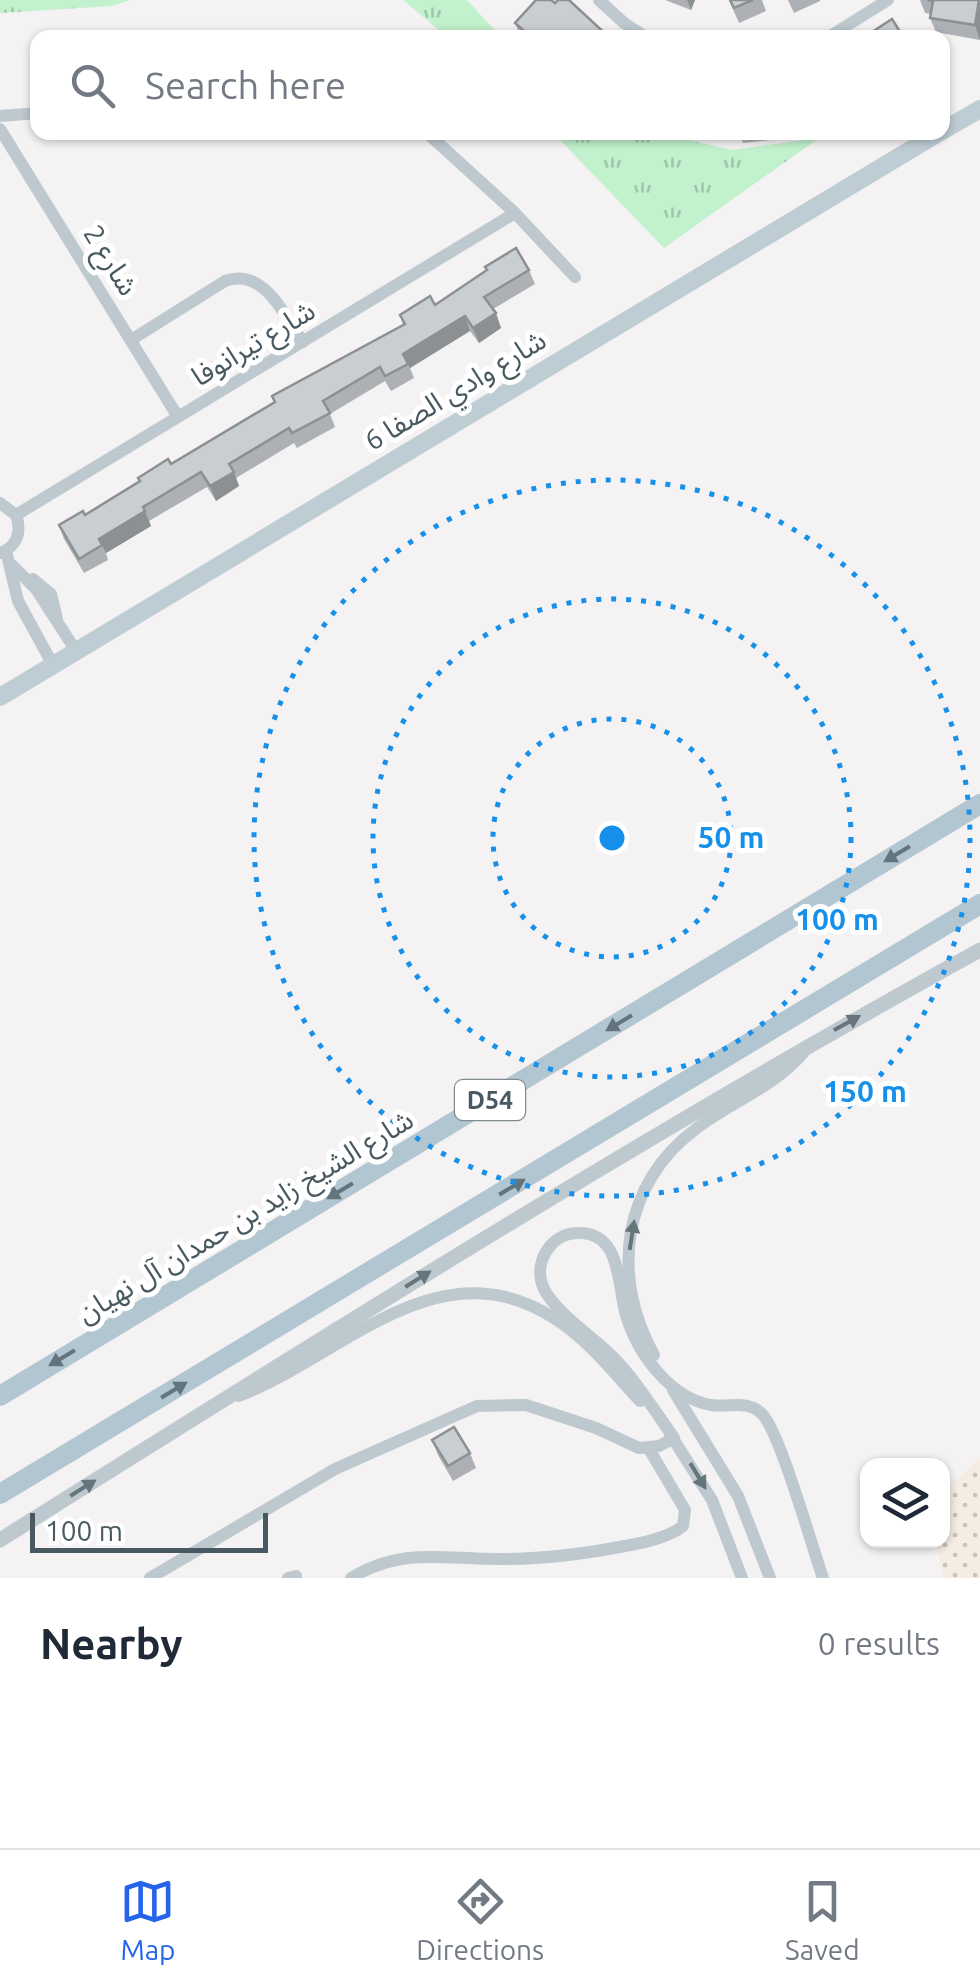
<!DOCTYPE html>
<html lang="en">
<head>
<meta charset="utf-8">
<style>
	:root { --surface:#fff; --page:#f6f6f7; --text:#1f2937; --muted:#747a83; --line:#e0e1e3; --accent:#2563eb }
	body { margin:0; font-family:Ubuntu,"Noto Sans Arabic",sans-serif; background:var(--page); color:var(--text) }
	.controls { position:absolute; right:30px; bottom:30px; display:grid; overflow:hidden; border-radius:20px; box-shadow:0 2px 8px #0004 }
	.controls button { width:90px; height:90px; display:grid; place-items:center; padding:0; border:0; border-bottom:2px solid var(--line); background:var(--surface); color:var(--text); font:50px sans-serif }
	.scale { position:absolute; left:30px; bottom:25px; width:238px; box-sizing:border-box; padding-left:10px; border:5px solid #495961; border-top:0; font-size:28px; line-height:35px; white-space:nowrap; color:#495961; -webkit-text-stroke:8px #fff; paint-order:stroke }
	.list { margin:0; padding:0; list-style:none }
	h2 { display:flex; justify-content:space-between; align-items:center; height:130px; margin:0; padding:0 40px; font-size:42px }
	h2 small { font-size:32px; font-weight:400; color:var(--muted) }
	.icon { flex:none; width:55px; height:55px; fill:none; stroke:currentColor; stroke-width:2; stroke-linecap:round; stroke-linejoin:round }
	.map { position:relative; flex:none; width:980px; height:1578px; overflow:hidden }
	.search { position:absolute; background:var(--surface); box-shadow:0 2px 8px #0004; left:30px; right:30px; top:30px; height:110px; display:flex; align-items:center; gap:25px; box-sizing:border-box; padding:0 35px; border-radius:20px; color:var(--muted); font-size:38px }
	.sheet { height:270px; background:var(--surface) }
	nav { display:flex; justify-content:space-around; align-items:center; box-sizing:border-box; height:140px; border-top:2px solid var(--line); background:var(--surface); font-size:28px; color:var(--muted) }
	nav a { display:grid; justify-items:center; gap:5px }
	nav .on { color:var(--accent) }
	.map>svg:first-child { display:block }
</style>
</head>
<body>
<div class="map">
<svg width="980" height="1578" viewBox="0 0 980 1578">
	<defs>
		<pattern id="grass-tufts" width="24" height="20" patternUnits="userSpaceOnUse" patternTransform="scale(2.5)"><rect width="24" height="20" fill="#c2f1cd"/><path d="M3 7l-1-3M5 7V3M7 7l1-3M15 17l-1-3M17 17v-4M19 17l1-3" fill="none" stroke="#a0c6aa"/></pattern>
		<pattern id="sand-dots" width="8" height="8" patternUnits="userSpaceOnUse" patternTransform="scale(2.5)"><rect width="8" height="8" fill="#f5ede4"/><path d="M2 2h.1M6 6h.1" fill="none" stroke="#c8c3bc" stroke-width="1.8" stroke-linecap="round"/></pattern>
	</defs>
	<rect width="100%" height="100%" fill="#f5f2f3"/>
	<g fill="url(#grass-tufts)">
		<polygon points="0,0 130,0 112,6 0,13"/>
		<polygon points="403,0 467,0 501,37 447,37"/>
		<polygon points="553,133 659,133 732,150 819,138 664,248"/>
	</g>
	<polygon fill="url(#sand-dots)" points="980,1458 980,1578 944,1578 935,1541 942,1540 943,1491"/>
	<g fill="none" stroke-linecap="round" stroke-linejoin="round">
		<g stroke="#bdc9cf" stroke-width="12">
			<polyline points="599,0 624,23 647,38"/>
			<polyline points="827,38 888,0"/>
			<polyline points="0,116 38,113"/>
			<polyline points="0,129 178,417"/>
			<polyline points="426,132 515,213 575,277"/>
			<path d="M131,340l94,-59c39,-14 59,34 78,61"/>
			<path d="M0,503l16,12c6,17 1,32 -16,38"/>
			<polyline points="16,515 515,213"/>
			<polyline points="6,551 18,601 53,665"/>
			<polyline points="12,565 36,589 76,651"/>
			<polyline points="33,579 51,594 57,619"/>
			<path d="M654,1355c-44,-79 -32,-172 43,-227 34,-26 77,-41 106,-75"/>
			<polyline points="673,1390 738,1496 770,1578"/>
			<path d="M239,1396c105,-41 201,-154 318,-76 32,21 57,53 83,81"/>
			<polyline points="670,1434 712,1500 742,1578"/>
			<path d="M150,1578l185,-109 142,-63 49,-1 70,23 43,20 20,-2 15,-8c-19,-27 -37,-56 -60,-80 -19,-20 -58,-45 -70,-69 -12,-25 6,-55 33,-56 45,-2 40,52 49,82 11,38 44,83 85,90 18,3 36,-6 51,9 18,18 50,133 61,164"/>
			<polyline points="288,1578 296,1576"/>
			<path d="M351,1578c52,-32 94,-18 151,-19 41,0 82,-5 123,-13 18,-3 43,-8 58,-20l2,-16 -36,-61"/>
		</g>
		<path stroke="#bdc9cf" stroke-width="15" d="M0,1540c323,-203 646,-406 980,-590"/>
		<g stroke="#beccd4" stroke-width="18">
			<polyline points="942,131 980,109"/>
			<polyline points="0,697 940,132"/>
		</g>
		<g stroke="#b2c6d1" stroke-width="20">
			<polyline points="0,1396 980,804"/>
			<polyline points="0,1494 980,904"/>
		</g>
	</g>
	<g fill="#adb1b5">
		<polygon points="665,0 695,0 691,10"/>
		<polygon points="729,0 762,0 766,11 739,23"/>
		<polygon points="788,0 820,0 820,1 794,13"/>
		<polygon points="920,0 980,0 980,40 936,32 930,18 931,14 925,13"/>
		<polygon points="515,23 610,38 521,37"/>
		<polygon points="739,132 770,132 770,140 743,143"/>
		<polygon points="529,270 535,284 493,309 501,328 479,343 470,331 410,368 414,378 391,391 385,381 330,414 335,427 297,448 294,443 236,478 239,486 216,501 207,487 149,521 151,526 106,553 108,560 84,573 64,539 59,525 85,515 274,402 272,396 403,325 400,315 435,305"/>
		<polygon points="432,1440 470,1453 476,1468 453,1481 438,1455"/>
	</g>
	<g fill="#8d9093">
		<polygon points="687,0 695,0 691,10"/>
		<polygon points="979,0 980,0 980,40 975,25"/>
		<polygon points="496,313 501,328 479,343 473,328"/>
		<polygon points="465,316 470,331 410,368 403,354"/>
		<polygon points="234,472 239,486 216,501 210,486"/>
		<polygon points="145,511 151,526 106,553 99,539"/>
	</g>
	<g fill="#c9ced2" stroke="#8d9093" stroke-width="2.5">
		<polygon points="536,0 551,0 555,3 558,0 569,0 610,38 550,38 543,33 539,38 532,38 515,23"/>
		<polygon points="730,0 753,0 734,8"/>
		<polygon points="928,0 979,0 975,25 930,18 933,1"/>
		<polygon points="892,19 904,38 871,38 869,34"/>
		<polygon points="516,248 529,270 484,297 496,313 473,328 465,316 403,354 408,364 385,376 380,367 323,401 330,413 292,433 289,428 229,464 234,472 210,486 201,472 143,507 145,511 99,539 102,545 79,559 59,525 83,511 85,515 140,481 138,478 168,459 171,464 275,402 272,396 405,324 400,315 430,296 435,305 487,270 485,267"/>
		<polygon points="454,1427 470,1453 448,1466 432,1440"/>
	</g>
	<defs><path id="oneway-solid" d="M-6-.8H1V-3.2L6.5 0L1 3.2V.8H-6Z" transform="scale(2.5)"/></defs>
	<g fill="#63747d">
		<use href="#oneway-solid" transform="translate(897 854) rotate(149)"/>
		<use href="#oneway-solid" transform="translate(619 1023) rotate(149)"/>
		<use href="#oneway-solid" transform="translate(512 1187) rotate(-31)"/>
		<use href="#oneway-solid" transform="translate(340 1191) rotate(149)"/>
		<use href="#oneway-solid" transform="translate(62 1358) rotate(149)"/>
		<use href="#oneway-solid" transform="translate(174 1390) rotate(-31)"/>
	</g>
	<g fill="#66757c">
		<use href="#oneway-solid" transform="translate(847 1023) rotate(-29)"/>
		<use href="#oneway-solid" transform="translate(632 1235) rotate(-81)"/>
		<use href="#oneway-solid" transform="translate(418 1279) rotate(-32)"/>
		<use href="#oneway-solid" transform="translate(698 1476) rotate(59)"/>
		<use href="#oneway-solid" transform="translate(83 1488) rotate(-32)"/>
	</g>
	<g fill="none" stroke="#1790ea" stroke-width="5" stroke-dasharray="5 10">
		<circle cx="612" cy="838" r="119"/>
		<circle cx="612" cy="838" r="239"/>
		<circle cx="612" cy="838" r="358"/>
	</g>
	<g text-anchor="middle" stroke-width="10" stroke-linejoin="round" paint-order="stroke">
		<rect fill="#fff" stroke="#808b90" stroke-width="2.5" x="455" y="1080" width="70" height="40" rx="8"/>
		<g font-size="25" font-weight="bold" fill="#495961">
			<text x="490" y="1109">D54</text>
		</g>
		<g font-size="28" fill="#495961" stroke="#fff">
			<text transform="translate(111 260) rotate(58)" y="10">شارع 2</text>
			<text transform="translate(253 343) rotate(-31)" y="10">شارع تيرانوفا</text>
			<text transform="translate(455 390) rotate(-31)" y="10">شارع وادي الصفا 6</text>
			<text transform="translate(245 1216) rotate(-31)" y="10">شارع الشيخ زايد بن حمدان آل نهيان</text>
		</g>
	</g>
	<circle cx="612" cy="838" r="15" fill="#1790ea" stroke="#fff" stroke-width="5"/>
	<g font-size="30" text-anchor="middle" font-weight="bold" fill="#1790ea" stroke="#fff" stroke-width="10" stroke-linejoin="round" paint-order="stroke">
		<text x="731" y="848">50 m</text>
		<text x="837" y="930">100 m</text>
		<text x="865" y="1102">150 m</text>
	</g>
</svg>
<div class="controls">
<button><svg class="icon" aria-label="layers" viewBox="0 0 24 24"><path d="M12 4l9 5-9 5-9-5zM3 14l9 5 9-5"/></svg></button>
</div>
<div class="scale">100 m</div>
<div class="search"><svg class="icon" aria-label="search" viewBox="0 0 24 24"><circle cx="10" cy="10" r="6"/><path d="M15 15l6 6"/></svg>Search here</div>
</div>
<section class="sheet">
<h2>Nearby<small>0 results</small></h2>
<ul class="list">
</ul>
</section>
<nav>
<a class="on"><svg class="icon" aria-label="map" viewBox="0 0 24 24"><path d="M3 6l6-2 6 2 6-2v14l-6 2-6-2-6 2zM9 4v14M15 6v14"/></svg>Map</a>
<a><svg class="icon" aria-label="directions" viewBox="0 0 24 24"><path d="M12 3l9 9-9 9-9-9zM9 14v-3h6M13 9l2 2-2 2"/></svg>Directions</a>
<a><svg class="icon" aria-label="saved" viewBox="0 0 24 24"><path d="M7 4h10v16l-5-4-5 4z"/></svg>Saved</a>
</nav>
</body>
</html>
